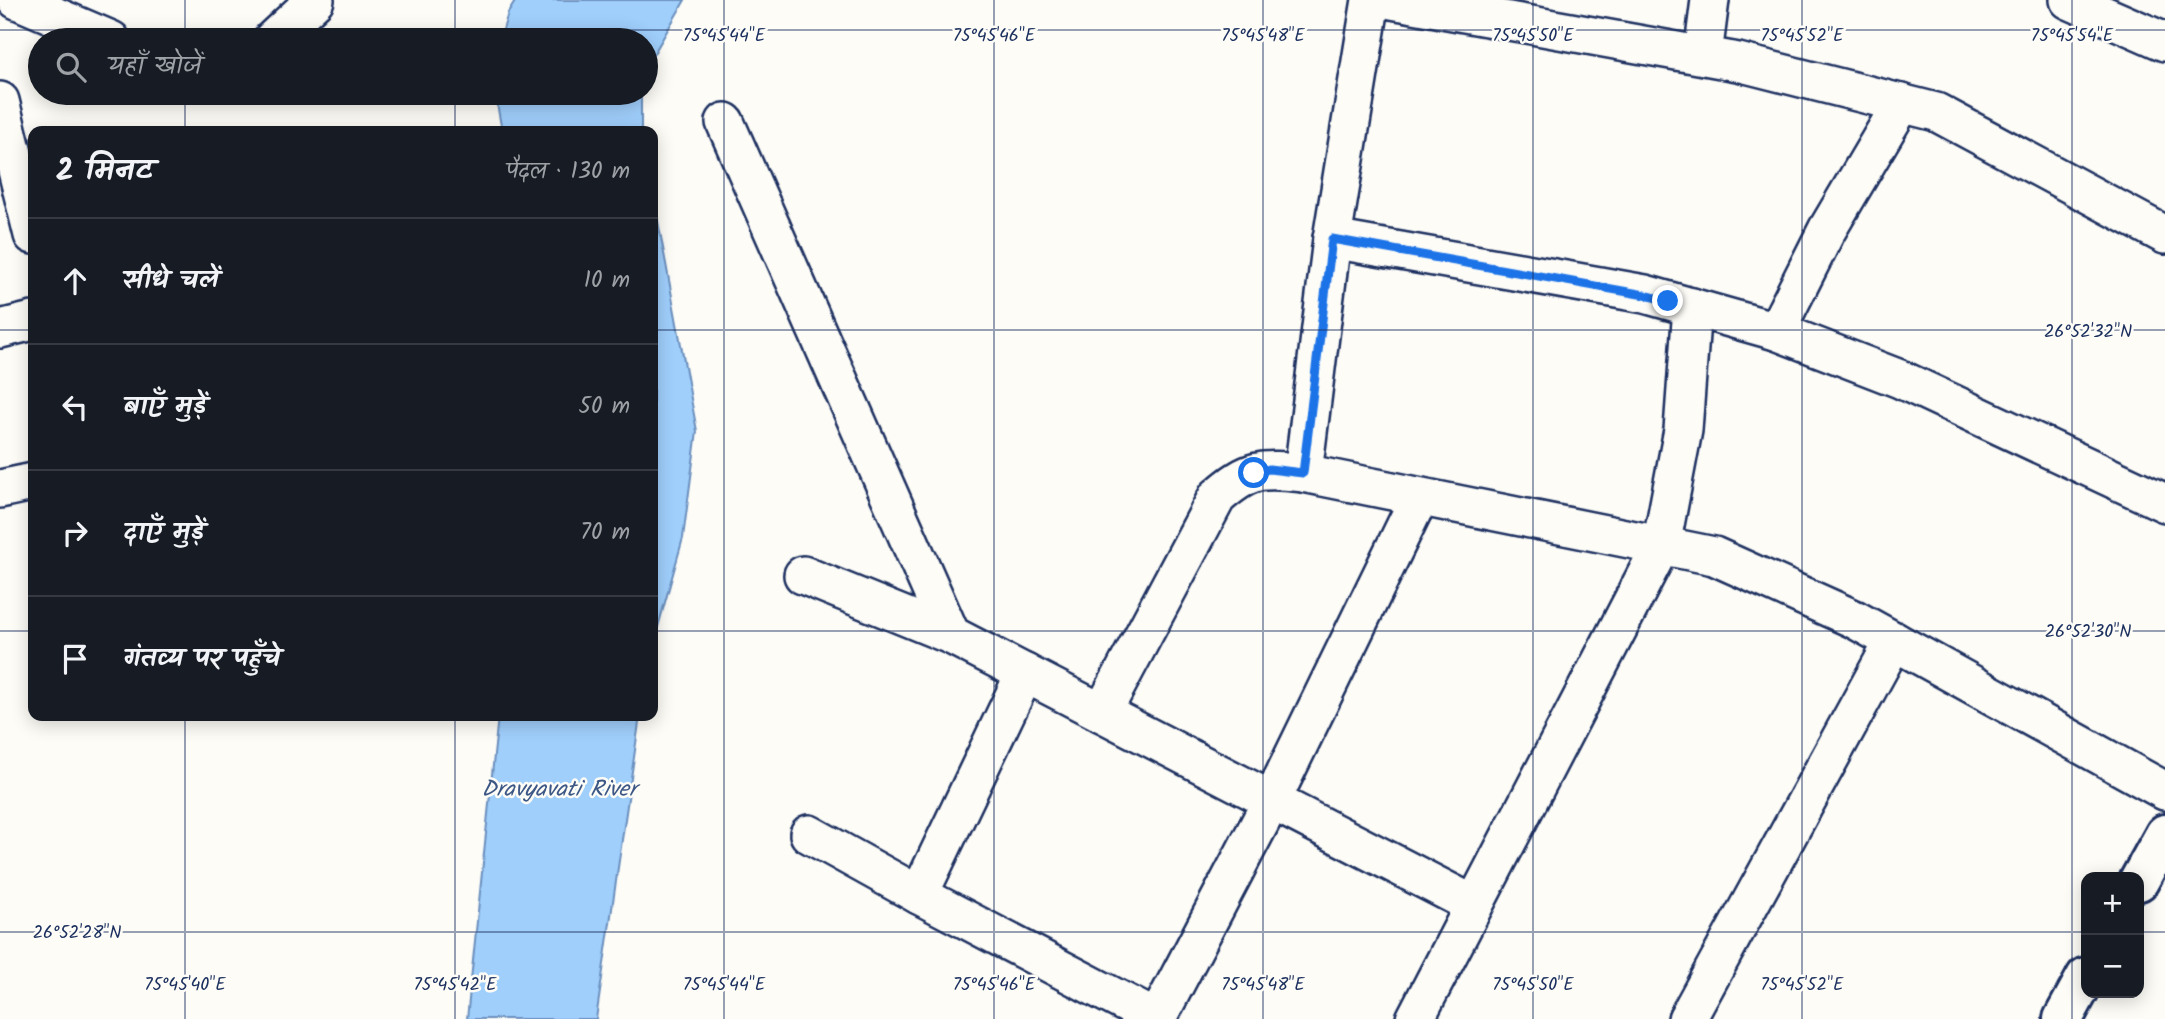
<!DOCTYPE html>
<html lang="hi">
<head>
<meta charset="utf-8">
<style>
	:root { --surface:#171b24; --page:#20242c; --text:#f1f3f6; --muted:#9ea1a6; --line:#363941 }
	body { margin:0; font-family:Kalam,"Playpen Sans Deva",sans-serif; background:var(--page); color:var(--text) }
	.controls { position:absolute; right:21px; bottom:21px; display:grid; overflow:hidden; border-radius:14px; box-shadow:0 4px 18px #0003 }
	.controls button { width:63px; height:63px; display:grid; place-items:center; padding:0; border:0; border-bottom:2px solid var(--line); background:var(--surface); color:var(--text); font:35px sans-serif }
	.stop { position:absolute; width:21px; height:21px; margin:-16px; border:5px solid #1a73e8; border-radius:50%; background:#fff }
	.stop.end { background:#1a73e8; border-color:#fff; box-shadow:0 2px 7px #0008 }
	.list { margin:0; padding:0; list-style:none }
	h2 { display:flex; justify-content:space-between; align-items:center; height:91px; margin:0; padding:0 28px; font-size:30px }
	h2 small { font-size:23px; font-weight:400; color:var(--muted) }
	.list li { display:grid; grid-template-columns:46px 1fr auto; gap:21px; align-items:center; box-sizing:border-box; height:126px; padding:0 28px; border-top:2px solid var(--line) }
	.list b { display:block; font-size:26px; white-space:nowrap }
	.list em { font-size:23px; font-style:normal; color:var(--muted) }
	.icon { flex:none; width:38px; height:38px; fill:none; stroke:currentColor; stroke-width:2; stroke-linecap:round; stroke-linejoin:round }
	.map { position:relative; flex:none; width:2165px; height:1019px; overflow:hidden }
	.search { position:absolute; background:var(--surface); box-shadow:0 4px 18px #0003; left:28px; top:28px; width:630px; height:77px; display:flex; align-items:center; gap:18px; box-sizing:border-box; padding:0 24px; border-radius:38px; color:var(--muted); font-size:26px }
	.panel { position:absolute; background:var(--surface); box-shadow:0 4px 18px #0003; left:28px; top:126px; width:630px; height:595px; border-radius:14px }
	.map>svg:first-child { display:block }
</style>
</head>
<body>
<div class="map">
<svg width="2165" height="1019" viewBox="0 0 2165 1019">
	<rect width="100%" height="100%" fill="#fdfcf7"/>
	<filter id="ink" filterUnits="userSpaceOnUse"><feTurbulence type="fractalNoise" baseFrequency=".0143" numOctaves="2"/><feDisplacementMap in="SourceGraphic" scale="14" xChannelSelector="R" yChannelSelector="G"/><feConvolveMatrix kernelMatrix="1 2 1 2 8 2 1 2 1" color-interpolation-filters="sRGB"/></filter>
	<g filter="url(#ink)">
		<g fill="#a0cffc" stroke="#6b8fbd" stroke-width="2">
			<polygon points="516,0 685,0 646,67 646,40 500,40 508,13"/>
			<polygon points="495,93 641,93 641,131 502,131"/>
			<polygon points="653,194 697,431 683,538 653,645"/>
			<polygon points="498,716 640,716 596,1019 467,1019"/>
		</g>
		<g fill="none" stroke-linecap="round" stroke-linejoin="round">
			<defs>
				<g id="minor">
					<polyline points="17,0 111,40"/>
					<polyline points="1392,0 1738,62 1936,112 2165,235"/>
					<polyline points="2069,0 2165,42"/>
					<polyline points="272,40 315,0"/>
					<polyline points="1703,55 1710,0"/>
					<polyline points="0,101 33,235"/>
					<polyline points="725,122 951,635"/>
					<polyline points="1332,239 1645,294 1776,331 1900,379 2165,503"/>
					<polyline points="0,329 33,321"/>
					<polyline points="1776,331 1827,230 1902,103"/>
					<polyline points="1303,473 1332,239 1371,0"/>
					<polyline points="0,489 33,482"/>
					<polyline points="803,575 951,635 1474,905"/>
					<polyline points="1025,673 919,895 1156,1019"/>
					<path d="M1102,713l115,-216c33,-29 44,-29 86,-24l411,83 140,63 311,172"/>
					<polyline points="809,834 919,895"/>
					<polyline points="1157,1019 1272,800 1419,498"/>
					<polyline points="1415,1019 1661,546 1683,430 1692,307"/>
					<polyline points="1687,1019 1894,641"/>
				</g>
				<g id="tertiary">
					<polyline points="2139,881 2165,834"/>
					<polyline points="2063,1019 2086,977"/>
				</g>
			</defs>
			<use href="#minor" stroke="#1b2f5e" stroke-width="42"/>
			<use href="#tertiary" stroke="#1b2f5e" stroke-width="44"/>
			<use href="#minor" stroke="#fdfcf7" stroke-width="37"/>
			<use href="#tertiary" stroke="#fdfcf7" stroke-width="38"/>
		</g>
	</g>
	<g fill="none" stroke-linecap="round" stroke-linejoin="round" filter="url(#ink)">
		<polyline stroke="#1a73e8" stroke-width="9" points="1254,473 1269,469 1303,473 1332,239 1645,295 1668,301"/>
	</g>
	<path fill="none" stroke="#1b2f5e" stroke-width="2" stroke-opacity="0.45" d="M185,0v40M455,0v40M724,0v1019M994,0v1019M1263,0v1019M1533,0v1019M1802,0v1019M2072,0v1019M0,30h2165M185,93v38M455,93v38M0,330h33M653,330h1512M0,631h33M653,631h1512M185,716v303M455,716v303M0,932h2086M2139,932h26"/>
	<g text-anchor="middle" stroke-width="5" stroke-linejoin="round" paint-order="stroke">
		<g font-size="23" font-style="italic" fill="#3c5786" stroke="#fdfcf7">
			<text x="559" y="796">Dravyavati River</text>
		</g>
	</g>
	<g font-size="18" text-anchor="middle" fill="#1b2f5e" stroke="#fdfcf7" stroke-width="5" stroke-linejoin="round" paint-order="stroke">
		<text x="724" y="41">75°45'44"E</text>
		<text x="994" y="41">75°45'46"E</text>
		<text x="1263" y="41">75°45'48"E</text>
		<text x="1533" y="41">75°45'50"E</text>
		<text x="1802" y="41">75°45'52"E</text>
		<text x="2072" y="41">75°45'54"E</text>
		<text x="2088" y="337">26°52'32"N</text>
		<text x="2088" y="637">26°52'30"N</text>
		<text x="77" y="938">26°52'28"N</text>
		<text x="185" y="990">75°45'40"E</text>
		<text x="455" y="990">75°45'42"E</text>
		<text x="724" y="990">75°45'44"E</text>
		<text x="994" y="990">75°45'46"E</text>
		<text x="1263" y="990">75°45'48"E</text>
		<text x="1533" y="990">75°45'50"E</text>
		<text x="1802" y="990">75°45'52"E</text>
	</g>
</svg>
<div class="controls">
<button>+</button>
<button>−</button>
</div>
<div class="stop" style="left:1254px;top:473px"></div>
<div class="stop end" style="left:1668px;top:301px"></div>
<div class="search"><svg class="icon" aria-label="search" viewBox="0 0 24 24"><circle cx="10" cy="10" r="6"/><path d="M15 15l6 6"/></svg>यहाँ खोजें</div>
<section class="panel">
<h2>2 मिनट<small>पैदल · 130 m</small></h2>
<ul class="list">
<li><svg class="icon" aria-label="ahead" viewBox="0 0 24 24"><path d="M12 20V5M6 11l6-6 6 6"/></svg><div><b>सीधे चलें</b></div><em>10 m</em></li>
<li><svg class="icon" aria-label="left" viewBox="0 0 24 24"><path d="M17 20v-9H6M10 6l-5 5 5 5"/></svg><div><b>बाएँ मुड़ें</b></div><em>50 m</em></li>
<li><svg class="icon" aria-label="right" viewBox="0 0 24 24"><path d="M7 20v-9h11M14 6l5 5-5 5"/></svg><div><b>दाएँ मुड़ें</b></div><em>70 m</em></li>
<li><svg class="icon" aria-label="arrive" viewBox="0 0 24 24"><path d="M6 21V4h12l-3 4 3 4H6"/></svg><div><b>गंतव्य पर पहुँचे</b></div></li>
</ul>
</section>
</div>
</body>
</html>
